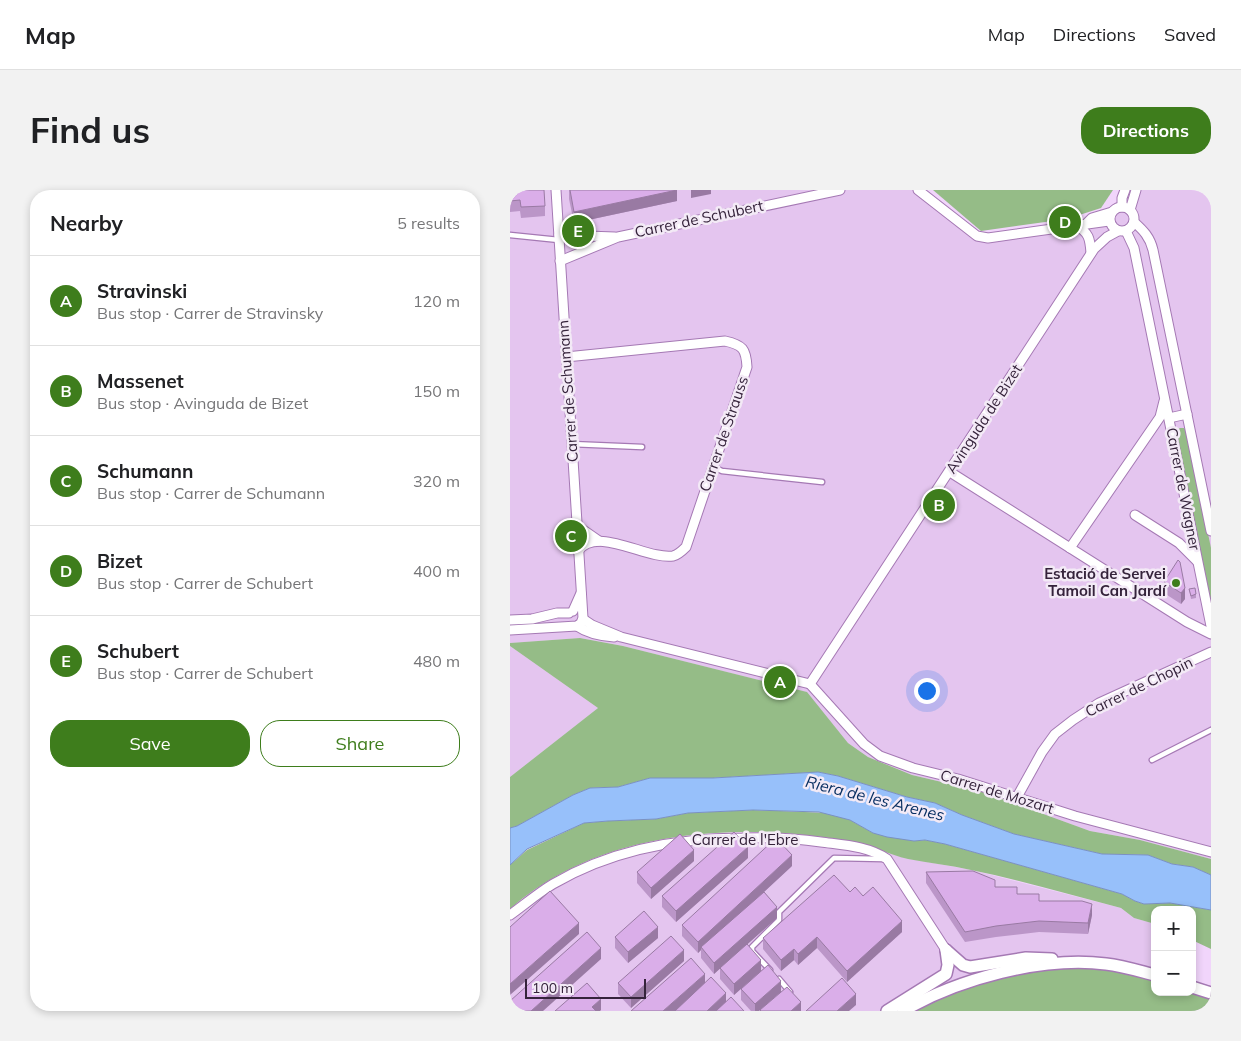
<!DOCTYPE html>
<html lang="en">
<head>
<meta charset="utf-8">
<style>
	:root { --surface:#fff; --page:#f2f2f2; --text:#202124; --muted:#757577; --line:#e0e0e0; --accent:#3e7d1c }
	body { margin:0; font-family:Mulish,sans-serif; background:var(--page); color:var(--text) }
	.controls { position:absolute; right:15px; bottom:15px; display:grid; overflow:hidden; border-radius:10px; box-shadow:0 2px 8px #0003 }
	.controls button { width:45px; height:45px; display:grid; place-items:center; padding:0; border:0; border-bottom:1px solid var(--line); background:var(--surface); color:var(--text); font:25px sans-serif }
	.scale { position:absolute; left:15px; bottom:12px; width:121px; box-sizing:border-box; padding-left:5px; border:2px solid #35233b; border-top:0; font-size:14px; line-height:18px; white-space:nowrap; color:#35233b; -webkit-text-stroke:4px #f3eaf6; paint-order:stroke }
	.you { position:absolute; left:416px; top:500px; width:18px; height:18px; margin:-12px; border:4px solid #fff; border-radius:50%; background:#1a73e8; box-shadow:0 0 0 8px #1a73e833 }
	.badge { display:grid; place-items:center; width:32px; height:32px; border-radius:50%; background:var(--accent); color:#fff; font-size:16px; font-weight:700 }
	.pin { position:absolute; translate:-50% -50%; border:2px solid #fff; box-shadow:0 1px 5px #0006 }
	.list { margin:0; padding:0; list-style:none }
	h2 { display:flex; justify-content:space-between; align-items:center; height:65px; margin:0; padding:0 20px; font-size:21px }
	h2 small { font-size:16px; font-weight:400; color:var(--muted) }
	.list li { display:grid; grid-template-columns:32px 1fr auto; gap:15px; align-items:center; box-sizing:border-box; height:90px; padding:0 20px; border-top:1px solid var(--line) }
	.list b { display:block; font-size:19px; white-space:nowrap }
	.list p { margin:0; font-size:16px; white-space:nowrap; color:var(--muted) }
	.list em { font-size:16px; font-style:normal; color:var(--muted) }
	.actions { display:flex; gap:10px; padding:15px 20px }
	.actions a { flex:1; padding:11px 0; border:1px solid var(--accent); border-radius:20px; text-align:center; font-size:18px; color:var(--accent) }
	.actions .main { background:var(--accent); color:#fff }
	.map { position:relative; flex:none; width:701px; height:821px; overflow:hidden; border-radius:20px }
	header { display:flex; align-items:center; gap:30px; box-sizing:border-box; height:70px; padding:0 25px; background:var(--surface); border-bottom:1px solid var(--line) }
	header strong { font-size:24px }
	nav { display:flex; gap:28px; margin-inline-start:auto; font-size:18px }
	.intro { display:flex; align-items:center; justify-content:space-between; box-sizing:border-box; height:120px; padding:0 30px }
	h1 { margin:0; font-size:35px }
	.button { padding:12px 22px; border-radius:20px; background:var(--accent); color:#fff; font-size:18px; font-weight:700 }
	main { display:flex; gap:30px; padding:0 30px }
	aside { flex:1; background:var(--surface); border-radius:20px; box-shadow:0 2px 8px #0003 }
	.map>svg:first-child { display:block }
</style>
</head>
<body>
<header>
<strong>Map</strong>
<nav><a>Map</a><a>Directions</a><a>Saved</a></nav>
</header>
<div class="intro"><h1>Find us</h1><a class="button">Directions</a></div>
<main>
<aside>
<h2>Nearby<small>5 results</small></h2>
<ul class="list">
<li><span class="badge">A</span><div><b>Stravinski</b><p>Bus stop · Carrer de Stravinsky</p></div><em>120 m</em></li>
<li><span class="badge">B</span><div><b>Massenet</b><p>Bus stop · Avinguda de Bizet</p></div><em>150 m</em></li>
<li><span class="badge">C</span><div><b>Schumann</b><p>Bus stop · Carrer de Schumann</p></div><em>320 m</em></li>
<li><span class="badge">D</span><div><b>Bizet</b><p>Bus stop · Carrer de Schubert</p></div><em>400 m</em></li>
<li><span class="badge">E</span><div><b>Schubert</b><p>Bus stop · Carrer de Schubert</p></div><em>480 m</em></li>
</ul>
<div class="actions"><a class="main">Save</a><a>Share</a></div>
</aside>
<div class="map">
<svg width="701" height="821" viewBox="0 0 701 821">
	<rect width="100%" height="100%" fill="#f1d5fb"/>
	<g fill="#e4c5ef">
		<polygon points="0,0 305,0 306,4 326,0 408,0 467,46 602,31 622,0 701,0 701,669 630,650 580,641 470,601 402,585 358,567 338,553 296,502 113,456 70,448 0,453"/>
		<polygon points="0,456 88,518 0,587"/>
		<polygon points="256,642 289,643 346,652 373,659 395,668 462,680 611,718 624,728 645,734 645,781 515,778 393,821 0,821 0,720 18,703 44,688 106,660 181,646"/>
	</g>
	<g fill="#95bc87">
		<polygon points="423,0 603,0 591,18 557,29 471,41"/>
		<polygon points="670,238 674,238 677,242 701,358 701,419 665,241"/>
		<polygon points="70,448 113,456 297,502 338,553 358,567 402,585 470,601 580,641 630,650 701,669 701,685 683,677 662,674 638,665 592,664 504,644 452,625 425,613 397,607 328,586 308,582 203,588 140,588 108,597 80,598 63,605 7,636 0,638 0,587 88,518 0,456 0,453"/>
		<path d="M243,620l76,3 21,7 23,13 41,8 11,-1 20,4 177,50 13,7 9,3 26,-1 41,7v39l-19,-9v-30h-37v14l-21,-6 -13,-10c-50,-13 -100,-28 -150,-38 -21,-5 -42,-7 -63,-11 -19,-4 -35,-14 -54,-17 -114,-21 -254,-13 -344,67v-44l17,-15 57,-27 24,-2 48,-2 32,-6z"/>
		<path d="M563,777l82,4v21h37v-11l19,5v25h-296c49,-26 103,-39 158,-44z"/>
	</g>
	<polygon fill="#97c0fa" stroke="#7a91c1" points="308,582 328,586 397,607 425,613 452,625 504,644 592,664 638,665 662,674 683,677 701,685 701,720 660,713 634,714 625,711 612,704 435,654 415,650 404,651 377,647 363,643 340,630 309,622 243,620 178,623 146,629 98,631 74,633 17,659 0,675 0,638 7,636 63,605 80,598 108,597 140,588 203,588"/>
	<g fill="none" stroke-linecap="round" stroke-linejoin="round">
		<defs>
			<g id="lane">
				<polyline points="0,45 49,50"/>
				<polyline points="61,254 132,257"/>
				<polyline points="203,277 212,281 312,292"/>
				<polyline points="642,570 701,540"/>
				<polyline points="260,780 242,761 242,757 269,730 269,722 324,668 373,669"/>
				<polyline points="269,789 280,802"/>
			</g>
			<g id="street">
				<polyline points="408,0 467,46 478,48 599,31"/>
				<circle cx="612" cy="29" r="12"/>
				<polyline points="612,17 612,8 615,0"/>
				<polyline points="620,20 626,0"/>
				<path d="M624,32c9,8 16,15 19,28l58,281"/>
				<polyline points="576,34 582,28 602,22"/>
				<path d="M566,36c13,6 14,13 15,27"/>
				<polyline points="616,41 624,58 701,436"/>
				<polyline points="49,45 105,47"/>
				<polyline points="50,71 108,47 330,0"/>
				<path d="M56,167l159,-16c18,4 21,8 22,26l-61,180c-4,4 -8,8 -13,9 -26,4 -76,-31 -95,-5"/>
				<polyline points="659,228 677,224"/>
				<polyline points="440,282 677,432 701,444"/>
				<polyline points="625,325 669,353 687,371"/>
				<polyline points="66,335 89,351"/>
				<polyline points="560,358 650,227 654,211"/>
				<polyline points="63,421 71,403"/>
				<polyline points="73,429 82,435 111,447 300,494"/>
				<polyline points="0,430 22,429 47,423 59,423"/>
				<path d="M67,436c10,7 24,10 37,11"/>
				<polyline points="0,440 67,436 71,433 73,428 46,0"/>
				<polyline points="300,494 584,59 597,47 608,41"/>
				<polyline points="300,494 354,554 370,566 403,578 448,589 565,626 701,662"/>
				<polyline points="507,607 532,562 545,544 563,530 589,513 701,462"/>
				<path d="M0,725c14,-10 28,-22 43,-31 58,-34 123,-46 189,-46 27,-1 53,0 79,4 22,3 47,4 66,17l59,91"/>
			</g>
			<g id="secondary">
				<polyline points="436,760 453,775 460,777 516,768 542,769"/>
				<polyline points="682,797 701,803"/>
				<polyline points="377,821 436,784 438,775 436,760"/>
				<path d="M393,821c55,-32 139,-55 203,-47 17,2 33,7 49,11"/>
			</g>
		</defs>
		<use href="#lane" stroke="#a579b4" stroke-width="7"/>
		<use href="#street" stroke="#a579b4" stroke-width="11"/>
		<use href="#secondary" stroke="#a579b4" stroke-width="14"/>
		<use href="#lane" stroke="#fff" stroke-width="4.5"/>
		<use href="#street" stroke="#fff" stroke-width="9"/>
		<use href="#secondary" stroke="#fff" stroke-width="11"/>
	</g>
	<g fill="#bb96c8">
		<polygon points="0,0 35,16 35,26 11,28 10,21 0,22"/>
		<polygon points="59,0 167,0 167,11 64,33 59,9"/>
		<polygon points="654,392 675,398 675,409 671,414 654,403"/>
		<polygon points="679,399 686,404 686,408 681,409"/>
		<polygon points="238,668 166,732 152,717 152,706"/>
		<polygon points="184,671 141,709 127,693 127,682"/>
		<polygon points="282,676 253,703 267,728 237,754 251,781 224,805 210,789 210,778 204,784 191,768 191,760 188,763 172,746 172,735"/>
		<polygon points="416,682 485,697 529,711 582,725 578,744 529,742 486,747 455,752 416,693"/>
		<polygon points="340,702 353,706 392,742 337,792 307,758 288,775 284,770 271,781 253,759 253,748"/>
		<polygon points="105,747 148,748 118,773 105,758"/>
		<polygon points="174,771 121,818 108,804 108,793"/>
		<polygon points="258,775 249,821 241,821 231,810 231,799"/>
	</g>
	<g fill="#997aa3">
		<polygon points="167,0 167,11 64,33 64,22"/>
		<polygon points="181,0 201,0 201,4 181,8"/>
		<polygon points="675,398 675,409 671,414 671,403"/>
		<polygon points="238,657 238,668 166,732 166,721"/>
		<polygon points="184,660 184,671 141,709 141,698"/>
		<polygon points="282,665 282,676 192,759 191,757 191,760 188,763 188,752"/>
		<polygon points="582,714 582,725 578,744 578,733"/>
		<polygon points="267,717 267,728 204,784 204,773"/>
		<polygon points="392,731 392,742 337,792 337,781"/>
		<polygon points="69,733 69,744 0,805 0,794"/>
		<polygon points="148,737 148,748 118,773 118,762"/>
		<polygon points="307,747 307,758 288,775 288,764"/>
		<polygon points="91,758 91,769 33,821 21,821"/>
		<polygon points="284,759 284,770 271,781 271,770"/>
		<polygon points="174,760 174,771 121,818 121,807"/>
		<polygon points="251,770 251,781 224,805 224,794"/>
		<polygon points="195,784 195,795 165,821 153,821"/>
		<polygon points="271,791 271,802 249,821 245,821 245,814"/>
		<polygon points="216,803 216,814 209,821 197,821"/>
		<polygon points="346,804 346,815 339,821 327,821"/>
		<polygon points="91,809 91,820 90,821 82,821 82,817"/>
		<polygon points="291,812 291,821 281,821"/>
	</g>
	<g fill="#daaee9" stroke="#997aa3">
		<polygon points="0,0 34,0 35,16 11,17 10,10 0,11"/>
		<polygon points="60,0 167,0 64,22"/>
		<polygon points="668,370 670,372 675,398 671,403 654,392"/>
		<polygon points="685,398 686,404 681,406 679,399"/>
		<polygon points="224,642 238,657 166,721 152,706"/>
		<polygon points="170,644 184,660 141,698 127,682"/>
		<polygon points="266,648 282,665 188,752 172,735"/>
		<polygon points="463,681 485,690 485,697 507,697 507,704 529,704 529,711 572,711 582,714 578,733 529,731 486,736 455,742 416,682"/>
		<polygon points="324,685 340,702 345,697 353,706 363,697 392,731 337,781 307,747 288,764 284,759 271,770 253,748"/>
		<polygon points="40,701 69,733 0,794 0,737"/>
		<polygon points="254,702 267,717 204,773 191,757"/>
		<polygon points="134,721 148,737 118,762 105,747"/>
		<polygon points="77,742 91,758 21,821 0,821 0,811"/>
		<polygon points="161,746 174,760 121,807 108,793"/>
		<polygon points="237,754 251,770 224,794 210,778"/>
		<polygon points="181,768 195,784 153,821 121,821"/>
		<polygon points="258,775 271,791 245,814 231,799"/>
		<polygon points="201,787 216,803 197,821 165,821"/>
		<polygon points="332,788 346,804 327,821 296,821"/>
		<polygon points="77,793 91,809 82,817 86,821 45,821"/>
		<polygon points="277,797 291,812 281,821 251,821 250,820"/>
		<polygon points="221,807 234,821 206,821"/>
	</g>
	<circle fill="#3e7d1c" stroke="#f3eaf6" stroke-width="2" cx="666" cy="393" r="5"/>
	<g text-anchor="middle" stroke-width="5" stroke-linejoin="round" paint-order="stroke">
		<g font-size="15" fill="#35233b" stroke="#f3eaf6">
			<text transform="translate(189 29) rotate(-12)" y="5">Carrer de Schubert</text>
			<text transform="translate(58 201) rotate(-94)" y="5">Carrer de Schumann</text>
			<text transform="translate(474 229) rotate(-57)" y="5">Avinguda de Bizet</text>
			<text transform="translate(214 244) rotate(-71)" y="5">Carrer de Strauss</text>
			<text transform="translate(673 299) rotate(79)" y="5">Carrer de Wagner</text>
			<text transform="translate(629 497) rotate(-26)" y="5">Carrer de Chopin</text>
			<text transform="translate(487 602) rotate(17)" y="5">Carrer de Mozart</text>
			<text x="235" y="655">Carrer de l'Ebre</text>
		</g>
		<g font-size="15" font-weight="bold" fill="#35233b" stroke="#f3eaf6" text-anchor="end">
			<text x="656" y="389">Estació de Servei<tspan x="656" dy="17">Tamoil Can Jardí</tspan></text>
		</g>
		<g font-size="16" font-style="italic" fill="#082f62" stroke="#f3eaf6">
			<text transform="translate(365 608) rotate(14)" y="6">Riera de les Arenes</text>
		</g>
	</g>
</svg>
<div class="controls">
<button>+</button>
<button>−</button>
</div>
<div class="scale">100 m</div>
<div class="you"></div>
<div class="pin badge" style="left:270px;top:492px">A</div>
<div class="pin badge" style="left:429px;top:315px">B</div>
<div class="pin badge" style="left:61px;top:346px">C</div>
<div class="pin badge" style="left:555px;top:32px">D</div>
<div class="pin badge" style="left:68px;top:41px">E</div>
</div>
</main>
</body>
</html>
